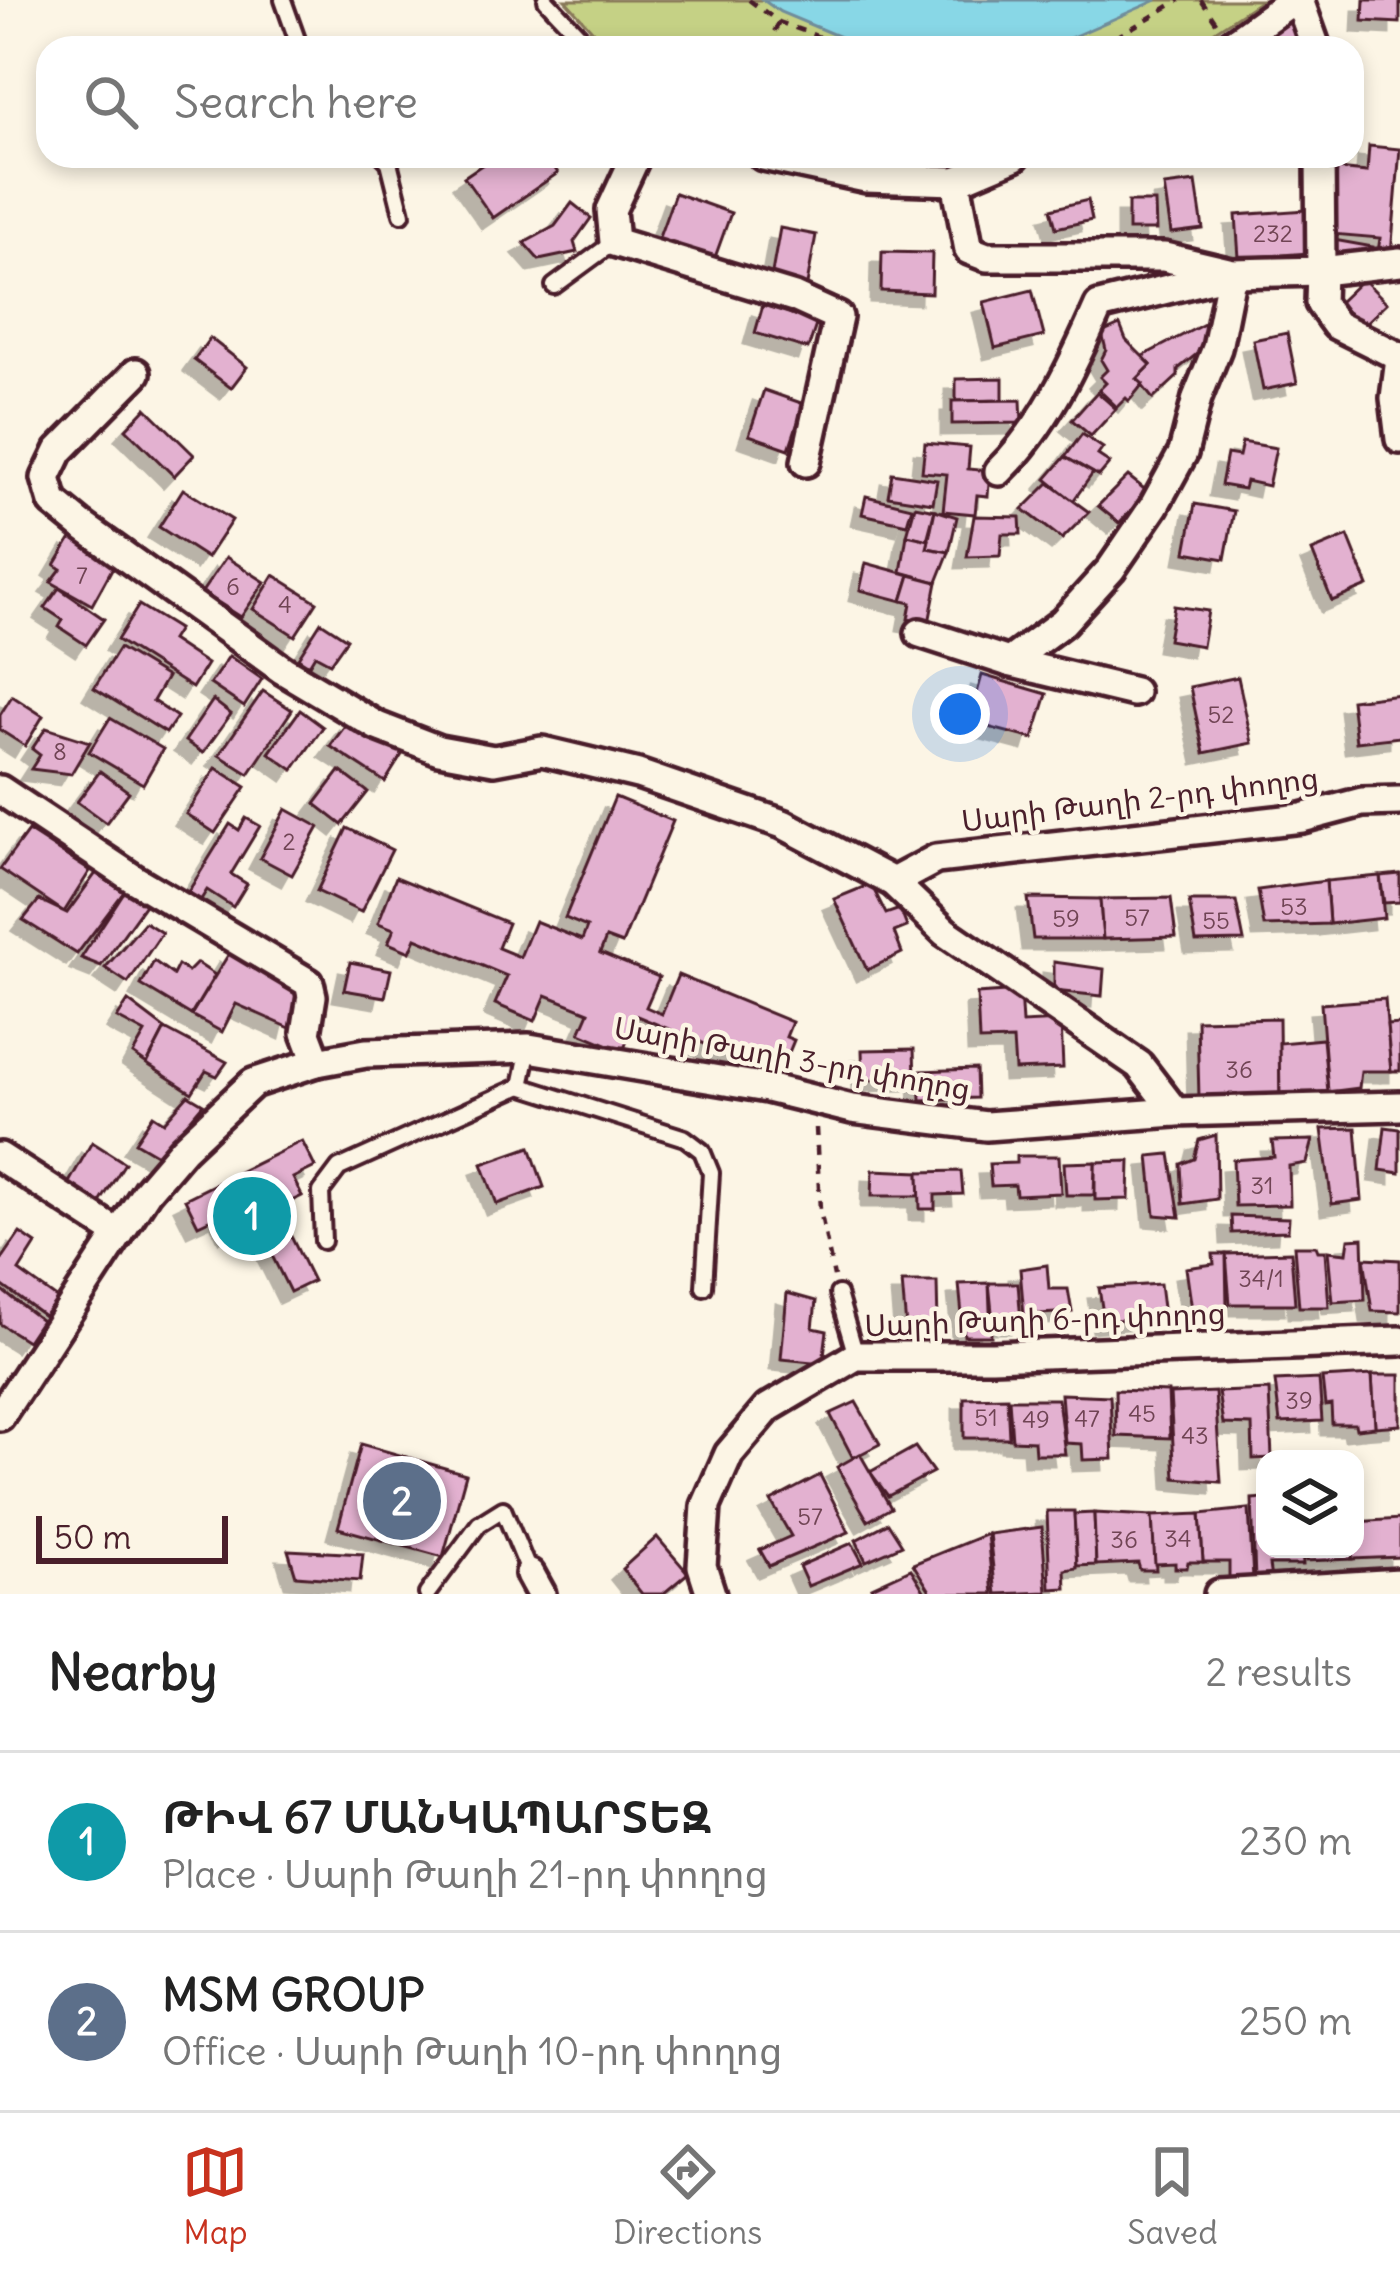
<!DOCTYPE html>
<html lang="en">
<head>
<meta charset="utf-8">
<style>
	:root { --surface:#fff; --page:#f6f6f6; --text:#222; --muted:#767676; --line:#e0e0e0; --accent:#c8321e }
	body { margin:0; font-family:Delius,"Noto Sans Armenian",sans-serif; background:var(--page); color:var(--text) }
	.controls { position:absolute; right:36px; bottom:36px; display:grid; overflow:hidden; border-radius:24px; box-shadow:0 6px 18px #0003 }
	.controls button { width:108px; height:108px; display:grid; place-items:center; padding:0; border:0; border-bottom:3px solid var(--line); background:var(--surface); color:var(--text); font:60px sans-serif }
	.scale { position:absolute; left:36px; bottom:30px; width:192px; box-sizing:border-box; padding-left:12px; border:6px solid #4a1f2b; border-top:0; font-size:33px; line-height:42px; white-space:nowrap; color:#4a1f2b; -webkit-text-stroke:9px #fcf5e5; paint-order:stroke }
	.you { position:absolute; left:960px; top:714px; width:42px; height:42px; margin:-30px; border:9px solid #fff; border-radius:50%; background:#1a73e8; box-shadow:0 0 0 18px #1a73e833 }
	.badge { display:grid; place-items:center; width:78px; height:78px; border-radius:50%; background:var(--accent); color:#fff; font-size:39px; font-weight:700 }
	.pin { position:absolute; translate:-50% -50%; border:6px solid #fff; box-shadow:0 3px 12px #0006 }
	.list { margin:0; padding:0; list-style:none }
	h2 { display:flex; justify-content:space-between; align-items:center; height:156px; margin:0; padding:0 48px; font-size:51px }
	h2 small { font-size:39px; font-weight:400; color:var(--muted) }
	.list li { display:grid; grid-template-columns:78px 1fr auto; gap:36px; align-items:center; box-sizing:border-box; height:180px; padding:0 48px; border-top:3px solid var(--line) }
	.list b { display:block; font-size:45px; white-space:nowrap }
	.list p { margin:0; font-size:39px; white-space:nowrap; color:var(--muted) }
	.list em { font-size:39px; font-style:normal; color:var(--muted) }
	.icon { flex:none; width:66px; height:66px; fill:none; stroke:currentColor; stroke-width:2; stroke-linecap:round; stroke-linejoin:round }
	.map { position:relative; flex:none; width:1400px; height:1594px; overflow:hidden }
	.search { position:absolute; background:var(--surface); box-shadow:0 6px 18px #0003; left:36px; right:36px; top:36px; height:132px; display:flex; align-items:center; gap:30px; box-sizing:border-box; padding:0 42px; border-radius:36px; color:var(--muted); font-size:45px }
	.sheet { height:516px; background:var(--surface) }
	nav { display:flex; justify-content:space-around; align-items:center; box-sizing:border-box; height:168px; border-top:3px solid var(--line); background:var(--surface); font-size:33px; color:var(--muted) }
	nav a { display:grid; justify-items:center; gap:6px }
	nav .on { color:var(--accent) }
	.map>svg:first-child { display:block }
</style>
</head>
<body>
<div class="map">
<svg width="1400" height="1594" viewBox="0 0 1400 1594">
	<defs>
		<filter id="shadow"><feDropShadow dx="-11" dy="11" stdDeviation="0" flood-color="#0004"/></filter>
	</defs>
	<rect width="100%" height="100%" fill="#fcf5e5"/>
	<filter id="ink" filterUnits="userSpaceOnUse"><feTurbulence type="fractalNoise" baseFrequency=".00833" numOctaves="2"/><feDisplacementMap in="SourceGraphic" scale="24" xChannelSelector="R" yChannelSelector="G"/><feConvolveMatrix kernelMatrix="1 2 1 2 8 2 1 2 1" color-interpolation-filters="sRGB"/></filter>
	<g filter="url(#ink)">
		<polygon fill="#c5d185" stroke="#887858" stroke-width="3" points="565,0 1262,0 1189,48 608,48"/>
		<polygon fill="#88d7e6" stroke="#6f8d9b" stroke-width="3" points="763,0 1157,0 1047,48 885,48 847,40 780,12"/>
		<g fill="#e3b1d0" stroke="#4a1f2b" stroke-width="3" filter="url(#shadow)">
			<polygon points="1364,0 1400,0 1400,23 1363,21"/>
			<polygon points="1286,15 1306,38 1293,48 1249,48"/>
			<polygon points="1369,146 1400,149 1391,254 1378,252 1380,238 1332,234 1337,169 1367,172"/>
			<polygon points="495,156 546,156 558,173 493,218 464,177"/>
			<polygon points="891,156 955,156 955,166 890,162"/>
			<polygon points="1196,182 1203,229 1171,233 1164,186"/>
			<polygon points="675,193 731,213 714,260 658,240"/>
			<polygon points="1088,200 1092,220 1056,228 1051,209"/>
			<polygon points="1128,202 1155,202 1156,230 1128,230"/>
			<polygon points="572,203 591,218 574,242 577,252 539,260 524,243 555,226"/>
			<polygon points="1306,210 1309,253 1239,258 1236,215"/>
			<polygon points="780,228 816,235 806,290 770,284"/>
			<polygon points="1334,240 1373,247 1373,258 1334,264"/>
			<polygon points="882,252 932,253 931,293 881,291"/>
			<polygon points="1363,279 1387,303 1362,327 1338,303"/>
			<polygon points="1032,290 1044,336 995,348 984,302"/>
			<polygon points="763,305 817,322 808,349 755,333"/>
			<polygon points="1204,324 1212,342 1178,369 1178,376 1153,399 1137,379 1151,365 1143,356"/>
			<polygon points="1120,325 1126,340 1151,365 1137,379 1143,384 1129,401 1126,398 1117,407 1099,390 1106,383 1100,377 1107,370 1101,360 1106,350 1102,333"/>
			<polygon points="1287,333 1297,383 1263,390 1253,340"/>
			<polygon points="210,338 247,367 231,388 194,360"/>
			<polygon points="1003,378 1003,400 956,401 956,379"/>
			<polygon points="764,390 804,404 789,449 749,435"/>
			<polygon points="1097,392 1116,409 1091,436 1072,420"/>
			<polygon points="1021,400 1022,423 952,424 952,401"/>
			<polygon points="146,408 194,455 174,476 126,429"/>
			<polygon points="1082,434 1103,448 1098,455 1110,463 1099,476 1065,457"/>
			<polygon points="1242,442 1276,448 1268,486 1246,481 1244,489 1221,485 1227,454 1239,456"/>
			<polygon points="925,443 970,447 968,469 990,471 988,496 977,495 975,514 943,511 947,474 922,472"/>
			<polygon points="1065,457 1093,473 1073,501 1046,479"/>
			<polygon points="892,473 937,480 933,503 888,496"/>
			<polygon points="1128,476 1148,492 1119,523 1098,506"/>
			<polygon points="1049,483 1089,512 1062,539 1023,509"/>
			<polygon points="183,489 232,520 207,558 159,527"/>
			<polygon points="866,496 912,507 907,524 862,514"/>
			<polygon points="1195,504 1234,511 1225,559 1186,552"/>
			<polygon points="915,506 935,510 927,540 907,535"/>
			<polygon points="935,510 957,517 949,552 927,548"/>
			<polygon points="974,516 1020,517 1021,534 1002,534 1000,556 967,557"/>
			<polygon points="73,535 113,567 92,605 51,582 61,569 55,565"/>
			<polygon points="907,535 929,540 927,548 949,552 937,582 901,572"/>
			<polygon points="1348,536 1368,586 1332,601 1312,551"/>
			<polygon points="226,557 265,582 241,617 202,592"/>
			<polygon points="866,563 910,575 902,601 860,590"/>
			<polygon points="274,575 317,602 295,636 253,609"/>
			<polygon points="910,575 937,582 929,623 908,619 911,603 902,601"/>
			<polygon points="59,588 104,619 86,645 59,627 63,620 45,608"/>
			<polygon points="139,605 178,629 171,640 207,664 192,688 117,640"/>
			<polygon points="1174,606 1208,611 1202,646 1168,640"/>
			<polygon points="321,622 347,639 330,663 315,655 309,665 298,658"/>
			<polygon points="119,648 167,677 153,701 177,717 166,733 94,688"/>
			<polygon points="229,656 262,679 244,707 210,684"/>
			<polygon points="982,675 1047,694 1033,739 969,722"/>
			<polygon points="1238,677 1252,743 1204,753 1190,687"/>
			<polygon points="263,691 292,710 249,774 219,755"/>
			<polygon points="1400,694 1400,737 1356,742 1351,700"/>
			<polygon points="12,696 43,716 25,746 0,730 0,715"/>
			<polygon points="213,700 231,714 203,753 185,741"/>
			<polygon points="300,710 323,727 293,770 269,753"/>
			<polygon points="110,718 163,749 143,784 89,752"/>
			<polygon points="350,719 403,753 385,782 330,746"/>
			<polygon points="46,728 90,742 71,774 31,769 40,755 32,749"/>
			<polygon points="216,768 246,787 215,833 186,814"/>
			<polygon points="100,771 129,792 106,823 77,802"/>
			<polygon points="340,771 368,792 342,825 315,804"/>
			<polygon points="615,797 673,821 622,944 606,938 600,953 659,977 646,1007 662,1014 678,975 792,1022 786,1037 794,1040 785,1062 774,1057 768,1070 637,1016 623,1051 580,1033 589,1012 546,995 535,1021 495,1004 507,976 416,938 410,952 388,943 394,929 378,923 396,877 508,923 498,948 520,957 535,921 582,940 587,927 565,918"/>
			<polygon points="286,809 319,827 292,875 260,858"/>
			<polygon points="246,818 260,826 231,874 247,884 233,907 207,890 195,909 182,902 230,824 239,830"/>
			<polygon points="347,828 392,850 361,912 317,891"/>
			<polygon points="28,831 90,871 64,912 0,869"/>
			<polygon points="96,873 124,892 77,954 23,920 39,900 67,913"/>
			<polygon points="1400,874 1400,902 1384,903 1380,876"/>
			<polygon points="1380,876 1384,918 1329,924 1326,881"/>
			<polygon points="1326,881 1329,924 1264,926 1258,890"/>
			<polygon points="871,884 886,914 900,909 907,927 894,932 902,953 867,970 834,899"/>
			<polygon points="124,892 147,902 101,966 81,958"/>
			<polygon points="1028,898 1100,899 1103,939 1033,939"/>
			<polygon points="1171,898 1176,937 1103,939 1100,899"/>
			<polygon points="1189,901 1236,901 1244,941 1196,942"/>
			<polygon points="145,922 162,933 128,983 105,968"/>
			<polygon points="230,952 299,991 290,1028 236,1004 222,1032 191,1015"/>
			<polygon points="154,961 173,975 178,965 188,972 197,963 215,975 191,1015 141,985"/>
			<polygon points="350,962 391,970 385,997 344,990"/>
			<polygon points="1054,962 1104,969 1102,996 1054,991"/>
			<polygon points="1020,991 1022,1023 1061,1021 1063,1068 1015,1070 1013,1040 979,1041 977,994"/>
			<polygon points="1385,999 1391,1071 1361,1071 1359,1088 1328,1092 1321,1004"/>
			<polygon points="128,1001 165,1029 147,1064 133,1054 145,1033 117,1018"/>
			<polygon points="1279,1018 1280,1097 1199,1098 1197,1020"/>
			<polygon points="1400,1024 1400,1071 1391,1071 1387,1025"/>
			<polygon points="165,1029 227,1062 217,1076 206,1071 192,1093 147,1064"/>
			<polygon points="1323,1039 1328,1092 1280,1097 1279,1043"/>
			<polygon points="914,1049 915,1079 863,1080 862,1050"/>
			<polygon points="976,1069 977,1098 921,1100 920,1071"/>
			<polygon points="188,1095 203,1104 159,1156 135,1142 153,1115 164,1122"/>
			<polygon points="1385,1127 1400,1129 1400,1173 1380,1170"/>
			<polygon points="1356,1128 1362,1200 1332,1204 1322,1129"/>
			<polygon points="1216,1135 1217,1199 1183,1204 1181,1164 1194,1159 1199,1140"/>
			<polygon points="1313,1140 1307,1163 1289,1166 1290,1205 1235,1206 1233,1160 1274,1157 1272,1141"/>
			<polygon points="302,1141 315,1167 293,1178 302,1196 277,1208 313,1281 290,1292 254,1219 230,1231 222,1214 198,1225 185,1199"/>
			<polygon points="92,1142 125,1163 98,1206 67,1186"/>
			<polygon points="530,1147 544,1187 497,1204 482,1164"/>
			<polygon points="1170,1154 1180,1217 1155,1215 1149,1156"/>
			<polygon points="1016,1156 1059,1156 1061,1193 1016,1195 1015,1185 991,1186 989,1164 1016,1163"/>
			<polygon points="1130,1161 1129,1199 1095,1200 1095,1162"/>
			<polygon points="1095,1162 1094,1195 1066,1195 1064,1163"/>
			<polygon points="873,1170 919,1172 920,1196 872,1196"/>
			<polygon points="961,1171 963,1194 935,1195 935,1209 920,1209 919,1172"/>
			<polygon points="1231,1216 1289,1218 1288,1231 1232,1233"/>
			<polygon points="20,1233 36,1244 19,1271 58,1299 44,1316 0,1284 0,1262"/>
			<polygon points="1363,1238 1365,1300 1333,1302 1328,1251 1347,1253 1349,1239"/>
			<polygon points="1294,1246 1316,1246 1318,1251 1325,1251 1329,1307 1299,1307"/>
			<polygon points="1291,1252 1295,1304 1230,1304 1226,1254"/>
			<polygon points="1213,1254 1226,1254 1227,1308 1192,1310 1186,1268 1214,1264"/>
			<polygon points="1364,1258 1400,1260 1400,1312 1372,1311"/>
			<polygon points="1047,1265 1049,1289 1068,1289 1072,1312 1024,1315 1020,1269"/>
			<polygon points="902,1282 937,1282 938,1326 906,1328"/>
			<polygon points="989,1283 991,1336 964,1336 959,1284"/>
			<polygon points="989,1283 1018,1283 1021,1322 993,1322"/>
			<polygon points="1160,1284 1164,1316 1104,1321 1099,1288"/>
			<polygon points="0,1289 41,1320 27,1341 0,1324"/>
			<polygon points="787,1293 816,1301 813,1328 827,1331 823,1363 781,1359"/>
			<polygon points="1372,1375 1400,1375 1400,1425 1375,1427"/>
			<polygon points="1372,1375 1375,1427 1356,1429 1355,1424 1332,1424 1331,1405 1325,1406 1322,1378"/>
			<polygon points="1319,1379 1322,1421 1280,1423 1275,1381"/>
			<polygon points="1115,1390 1168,1392 1170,1438 1116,1436"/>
			<polygon points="1269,1390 1272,1458 1253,1459 1252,1425 1223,1424 1218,1392"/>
			<polygon points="1215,1392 1221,1482 1175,1478 1170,1394"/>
			<polygon points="1061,1394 1110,1396 1113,1459 1083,1460 1082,1444 1065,1443"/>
			<polygon points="1007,1397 1009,1438 964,1438 964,1398"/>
			<polygon points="1009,1399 1058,1399 1065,1454 1035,1454 1034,1441 1012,1440"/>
			<polygon points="856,1402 880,1444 853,1458 830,1414"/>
			<polygon points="361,1444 466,1474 443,1557 338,1528"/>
			<polygon points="915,1447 933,1472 888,1496 870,1472"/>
			<polygon points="860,1454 891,1508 868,1521 837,1467"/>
			<polygon points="820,1475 849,1532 769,1566 760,1550 791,1536 771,1501"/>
			<polygon points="1265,1498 1265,1549 1302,1549 1303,1565 1269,1565 1271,1579 1255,1579 1252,1499"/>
			<polygon points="1249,1509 1253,1579 1229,1580 1229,1562 1203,1562 1200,1514"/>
			<polygon points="1047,1511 1074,1511 1077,1568 1065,1570 1066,1588 1050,1589"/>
			<polygon points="1094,1513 1096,1565 1077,1566 1074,1514"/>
			<polygon points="1094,1513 1152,1516 1156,1570 1140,1570 1138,1563 1096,1565"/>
			<polygon points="1200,1514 1203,1562 1188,1562 1187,1568 1175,1568 1175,1563 1155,1564 1152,1516"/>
			<polygon points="1400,1519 1400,1557 1352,1559 1355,1522"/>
			<polygon points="888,1523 902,1545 866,1561 856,1540"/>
			<polygon points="1042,1527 1047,1592 996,1594 989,1534"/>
			<polygon points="987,1534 993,1594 932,1594 913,1564"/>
			<polygon points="657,1537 688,1573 663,1594 642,1594 622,1569"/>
			<polygon points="852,1543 863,1563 808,1586 799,1566"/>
			<polygon points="1304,1549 1351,1549 1352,1559 1306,1561"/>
			<polygon points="288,1550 363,1554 360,1581 296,1576"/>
			<polygon points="911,1569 926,1594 876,1594 872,1587"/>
		</g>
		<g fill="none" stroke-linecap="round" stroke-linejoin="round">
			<defs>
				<g id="lane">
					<polyline points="283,0 300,48"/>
					<polyline points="546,0 591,48"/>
					<polyline points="383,156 389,162 402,214"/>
					<polyline points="554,286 614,242"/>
					<polyline points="521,1086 685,1138 702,1151 711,1173 704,1287"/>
					<polyline points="323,1241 321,1192 339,1168 521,1086 529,1048"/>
					<polyline points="838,1294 856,1356"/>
					<polyline points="427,1594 479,1524 503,1509 530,1574"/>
				</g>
				<g id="street">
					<polyline points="1299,0 1316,48"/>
					<polyline points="1226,48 1293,0"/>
					<polyline points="636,156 611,210 614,242 794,297 838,317 806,462"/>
					<polyline points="763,156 866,178 956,181 1015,156"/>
					<polyline points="956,181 969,250 987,257 1164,257 1232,273 1321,271 1320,156"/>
					<polyline points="1400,262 1321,271 1320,303 1336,325 1400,357"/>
					<polyline points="1400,359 1395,398 1400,439"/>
					<polyline points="136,373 59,451 46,478 53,502 80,524 283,670 377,726 439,750 494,760 542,751 638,774 783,824 893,882 945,932 1139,1065 1175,1112"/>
					<path d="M999,471c46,-45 74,-106 100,-165l133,-33 -15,75 -20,50 -14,55 -29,53 -43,63 -48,53 -54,40"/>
					<polyline points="920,633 1009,662 1134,692"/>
					<polyline points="0,790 134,879 309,983 312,996 306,1033 317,1062"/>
					<polyline points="893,882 936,859 1302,818 1362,802 1400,801"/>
					<polyline points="0,1157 119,1234"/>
					<polyline points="0,1416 147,1191 183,1149 253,1083 317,1062 366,1053 529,1048 767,1088 852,1109 986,1126 1175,1112 1400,1106"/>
					<polyline points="530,1574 541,1594"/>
					<polyline points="711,1594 702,1566 706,1506 729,1454 768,1408 856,1356 992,1356 1400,1341"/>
					<polyline points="1219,1594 1400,1583"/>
				</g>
			</defs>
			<use href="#lane" stroke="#4a1f2b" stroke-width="22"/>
			<use href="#street" stroke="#4a1f2b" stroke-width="36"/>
			<g stroke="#4a1f2b" stroke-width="4.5" stroke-dasharray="9 9" stroke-linecap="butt">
				<polyline points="749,0 779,22 849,48"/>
				<polyline points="1201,0 1218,25"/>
				<polyline points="767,48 779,22"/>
				<polyline points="1081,48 1118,36 1180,0"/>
				<polyline points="816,1128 820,1210 834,1277"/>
			</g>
			<use href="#lane" stroke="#fcf5e5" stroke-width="14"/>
			<use href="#street" stroke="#fcf5e5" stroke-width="27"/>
		</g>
	</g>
	<g text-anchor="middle" stroke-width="9" stroke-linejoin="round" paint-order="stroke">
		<g font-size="24" fill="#704454">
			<text x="1273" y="242">232</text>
			<text x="82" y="584">7</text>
			<text x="233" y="595">6</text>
			<text x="285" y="613">4</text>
			<text x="1221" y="723">52</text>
			<text x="60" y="760">8</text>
			<text x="289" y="850">2</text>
			<text x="1294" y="915">53</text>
			<text x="1137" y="926">57</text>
			<text x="1066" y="927">59</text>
			<text x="1216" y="929">55</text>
			<text x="1239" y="1078">36</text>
			<text x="1262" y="1194">31</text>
			<text x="1261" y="1287">34/1</text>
			<text x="1299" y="1409">39</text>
			<text x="1142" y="1422">45</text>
			<text x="986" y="1426">51</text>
			<text x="1087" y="1427">47</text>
			<text x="1036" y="1428">49</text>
			<text x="1195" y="1444">43</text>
			<text x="810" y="1525">57</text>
			<text x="1178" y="1547">34</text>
			<text x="1124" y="1548">36</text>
		</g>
		<g font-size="30" fill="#4a1f2b" stroke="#fcf5e5">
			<text transform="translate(1140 800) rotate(-7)" y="10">Սարի Թաղի 2-րդ փողոց</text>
			<text transform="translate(792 1059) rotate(10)" y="10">Սարի Թաղի 3-րդ փողոց</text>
			<text transform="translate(1045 1320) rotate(-2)" y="10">Սարի Թաղի 6-րդ փողոց</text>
		</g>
	</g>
</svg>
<div class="controls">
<button><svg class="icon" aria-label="layers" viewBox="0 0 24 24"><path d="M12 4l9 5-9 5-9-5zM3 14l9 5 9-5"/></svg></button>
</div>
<div class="scale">50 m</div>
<div class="you"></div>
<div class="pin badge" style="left:252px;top:1216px;background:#0f9aa8">1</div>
<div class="pin badge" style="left:402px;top:1501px;background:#5c6f8a">2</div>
<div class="search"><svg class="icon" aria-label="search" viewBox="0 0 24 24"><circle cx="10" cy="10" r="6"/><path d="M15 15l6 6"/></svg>Search here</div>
</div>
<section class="sheet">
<h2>Nearby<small>2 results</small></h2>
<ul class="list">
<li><span class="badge" style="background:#0f9aa8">1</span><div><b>ԹԻՎ 67 ՄԱՆԿԱՊԱՐՏԵԶ</b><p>Place · Սարի Թաղի 21-րդ փողոց</p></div><em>230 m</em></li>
<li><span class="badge" style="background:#5c6f8a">2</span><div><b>MSM GROUP</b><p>Office · Սարի Թաղի 10-րդ փողոց</p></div><em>250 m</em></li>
</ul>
</section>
<nav>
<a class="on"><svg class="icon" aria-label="map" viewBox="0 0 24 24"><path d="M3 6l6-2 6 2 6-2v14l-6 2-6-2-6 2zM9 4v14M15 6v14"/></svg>Map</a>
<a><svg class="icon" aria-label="directions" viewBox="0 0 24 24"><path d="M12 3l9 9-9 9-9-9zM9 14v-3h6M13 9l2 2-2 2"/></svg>Directions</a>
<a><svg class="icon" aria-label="saved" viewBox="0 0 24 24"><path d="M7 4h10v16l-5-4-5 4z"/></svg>Saved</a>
</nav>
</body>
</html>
